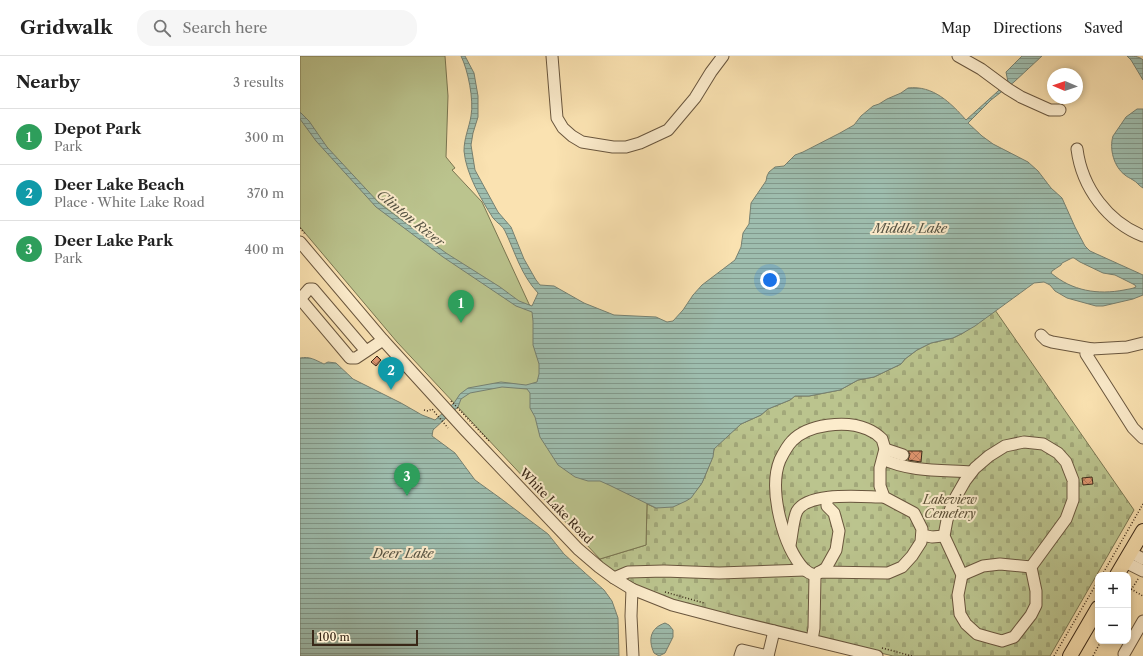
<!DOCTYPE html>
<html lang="en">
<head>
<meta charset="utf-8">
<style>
	:root { --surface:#fff; --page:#f6f6f6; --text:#222; --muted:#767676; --line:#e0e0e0; --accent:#d93025 }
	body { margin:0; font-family:"Libre Caslon Text",serif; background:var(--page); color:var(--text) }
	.controls { position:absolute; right:12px; bottom:12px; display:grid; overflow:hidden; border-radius:8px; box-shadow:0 2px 6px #0003 }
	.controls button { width:36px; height:36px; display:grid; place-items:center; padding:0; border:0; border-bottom:1px solid var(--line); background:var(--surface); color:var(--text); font:20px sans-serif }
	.compass { position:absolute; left:747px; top:12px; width:36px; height:36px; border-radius:50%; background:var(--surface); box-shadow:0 2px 6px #0003; rotate:272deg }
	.scale { position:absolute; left:12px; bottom:10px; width:106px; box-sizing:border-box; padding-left:4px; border:2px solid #392717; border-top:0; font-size:11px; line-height:14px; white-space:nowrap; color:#392717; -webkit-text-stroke:3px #fceccc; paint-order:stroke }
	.you { position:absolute; left:470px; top:224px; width:14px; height:14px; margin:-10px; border:3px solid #fff; border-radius:50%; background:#1a73e8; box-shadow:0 0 0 6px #1a73e833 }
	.badge { display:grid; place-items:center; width:26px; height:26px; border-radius:50%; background:var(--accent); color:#fff; font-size:13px; font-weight:700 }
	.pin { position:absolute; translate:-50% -33px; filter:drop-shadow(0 1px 2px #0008) }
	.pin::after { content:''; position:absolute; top:21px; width:14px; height:12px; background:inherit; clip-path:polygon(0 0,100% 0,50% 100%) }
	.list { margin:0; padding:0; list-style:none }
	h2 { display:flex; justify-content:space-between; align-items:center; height:52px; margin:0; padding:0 16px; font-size:17px }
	h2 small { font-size:13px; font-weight:400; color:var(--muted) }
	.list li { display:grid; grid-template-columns:26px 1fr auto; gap:12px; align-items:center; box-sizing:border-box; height:56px; padding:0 16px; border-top:1px solid var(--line) }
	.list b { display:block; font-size:15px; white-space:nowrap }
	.list p { margin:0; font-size:13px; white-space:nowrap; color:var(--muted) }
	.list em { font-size:13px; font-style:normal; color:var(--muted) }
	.icon { flex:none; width:22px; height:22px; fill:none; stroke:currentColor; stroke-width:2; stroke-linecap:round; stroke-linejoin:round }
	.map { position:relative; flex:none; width:843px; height:600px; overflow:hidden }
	header { display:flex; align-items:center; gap:24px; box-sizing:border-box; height:56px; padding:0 20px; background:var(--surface); border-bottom:1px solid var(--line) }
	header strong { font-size:19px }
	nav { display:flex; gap:22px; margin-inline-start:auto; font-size:14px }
	.search { width:280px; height:36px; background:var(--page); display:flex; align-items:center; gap:10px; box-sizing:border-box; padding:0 14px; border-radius:16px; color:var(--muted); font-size:15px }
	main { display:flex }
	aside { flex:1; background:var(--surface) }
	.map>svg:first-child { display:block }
</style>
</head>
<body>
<header>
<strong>Gridwalk</strong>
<div class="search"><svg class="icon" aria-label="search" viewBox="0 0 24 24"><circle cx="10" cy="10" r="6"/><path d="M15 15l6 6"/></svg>Search here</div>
<nav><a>Map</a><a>Directions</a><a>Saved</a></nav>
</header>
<main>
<aside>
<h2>Nearby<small>3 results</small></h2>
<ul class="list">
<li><span class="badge" style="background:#2e9e5b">1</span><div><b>Depot Park</b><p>Park</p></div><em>300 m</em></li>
<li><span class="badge" style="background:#0f9aa8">2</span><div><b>Deer Lake Beach</b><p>Place · White Lake Road</p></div><em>370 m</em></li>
<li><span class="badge" style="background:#2e9e5b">3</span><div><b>Deer Lake Park</b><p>Park</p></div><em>400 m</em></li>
</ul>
</aside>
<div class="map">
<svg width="843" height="600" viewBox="0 0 843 600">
	<defs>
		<pattern id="cemetery-stones" width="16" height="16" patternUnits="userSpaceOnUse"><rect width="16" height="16" fill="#bbc48e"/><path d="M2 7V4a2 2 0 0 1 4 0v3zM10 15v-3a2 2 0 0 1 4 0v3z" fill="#a2a87a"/></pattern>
		<pattern id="water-rules" width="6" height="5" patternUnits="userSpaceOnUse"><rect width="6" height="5" fill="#9ebdae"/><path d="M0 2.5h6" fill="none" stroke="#829a8d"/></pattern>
		<pattern id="building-cross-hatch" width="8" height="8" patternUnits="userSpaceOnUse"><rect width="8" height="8" fill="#e19670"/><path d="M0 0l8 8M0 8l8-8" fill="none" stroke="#b77a5b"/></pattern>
	</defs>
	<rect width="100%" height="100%" fill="#fae2b1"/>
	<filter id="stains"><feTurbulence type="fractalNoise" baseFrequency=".005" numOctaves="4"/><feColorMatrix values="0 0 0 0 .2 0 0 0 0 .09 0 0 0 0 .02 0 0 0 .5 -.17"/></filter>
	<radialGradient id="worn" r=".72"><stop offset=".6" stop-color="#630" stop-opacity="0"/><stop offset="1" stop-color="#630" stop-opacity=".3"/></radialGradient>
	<path fill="url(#cemetery-stones)" stroke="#7a7652" d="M695,254l139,200 -84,146h-157l-155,-38 -84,-23 -47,-25 -7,-11 46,-14 1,-41 9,4c12,-5 37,-12 44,-22 4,-7 7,-15 10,-23 3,-5 2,-12 6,-17l25,-22 20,-9 7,-6 22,-9 5,-4h14l31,-6 18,-10 16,-3 27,-13 4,-5 12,-9 14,-7 22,-5 10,-5z"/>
	<polygon fill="#bbc48e" stroke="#7a7652" points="0,0 145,0 148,40 146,101 155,112 152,114 182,146 229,248 347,448 346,489 300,503 97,286 0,171"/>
	<g fill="url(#water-rules)" stroke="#768172" fill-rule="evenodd">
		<path d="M161,0h4l9,17 4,23v21l-5,16 -2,12 4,25 23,42 13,15 13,32 12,21 4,5 14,1 30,17 30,12 42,2 11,5 6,-1 10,-11 10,-15 9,-10 33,-25 6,-13 2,-14 6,-9 2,-21 15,-22 1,-5 2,-4 6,-5 9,-1 11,-11 8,-3 37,-19 14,-8 7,-9 12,-10 6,-2 8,-5 14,-6 7,-5c25,-3 43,15 58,32l42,-38 -2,-10 16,-16h20l-28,26 -23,18 -23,23 14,13 11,8 35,18 10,9 13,17 11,10 13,29 10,19 5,5 53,24v20l-10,4 -30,7h-7l-29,-8 -12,-7 -5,-6 -6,-3 -10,1 -59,43 -12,7 -10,5 -22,5 -14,7 -12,9 -4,5 -27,13 -16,3 -18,10 -31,6h-14l-5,4 -22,9 -7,6 -20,9 -27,25 -1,8 -11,26 -11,15 -5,3 -13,6 -17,1 -47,-23 -9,-4h-12l-13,-4 -17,-12 -18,-28 -5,-20 -5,-9v-15l-3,-4 -25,-2 -32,6 -9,6 -3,8 -25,23 -1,6 23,17 20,27 25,18 48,36 16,20 40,36 8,11 6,17 1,38h-319v-298c10,-2 15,2 24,6l4,-2 8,1 17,16 48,24 21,12 13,5 19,-17 6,-9 8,-6 33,-6 25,3 11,-3 2,-8v-10l-6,-19v-24l-1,-9 -16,-6 -73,-49 -67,-50 -60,-66 -16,-22v-7l9,9 18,26 52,56 67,50 54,34 19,14 13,5 6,-13c-17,-18 -23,-41 -33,-62 -2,-5 -8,-8 -12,-13 -12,-19 -27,-44 -29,-67 0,-13 5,-23 7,-35 3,-16 -3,-46 -10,-60zM772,202h2l6,4 23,11 12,2 20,10 1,2c-4,2 -8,2 -12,3 -26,5 -52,1 -73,-17l1,-2 9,-6 1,-2z"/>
		<path d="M827,0c6,0 12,0 16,4v20l-12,-20z"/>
		<path d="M837,53h6v79c-4,-2 -6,-6 -10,-8 -3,-2 -6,-3 -8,-5 -11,-8 -16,-26 -12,-39l13,-19z"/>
		<path d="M365,567l4,2 4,5v7l-8,16 -6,3 -5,-3c-6,-13 -4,-25 11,-30z"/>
	</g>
	<g fill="url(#building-cross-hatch)" stroke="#392717">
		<polygon points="77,300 81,304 76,310 71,306"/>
		<polygon points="608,395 622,395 621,406 608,404 610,398"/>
		<polygon points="792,421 793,428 783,429 782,422"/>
	</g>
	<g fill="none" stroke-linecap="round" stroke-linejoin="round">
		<defs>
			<g id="minor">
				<polyline points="252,0 257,62 263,72 272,80 282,86 313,91 326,91 340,87 368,74 395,42 411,16 423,0"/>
				<polyline points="658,0 681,13 708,33 721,41 750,54 760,54"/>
				<path d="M777,93c5,39 31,73 66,87"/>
				<polyline points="0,186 83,284 165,374 278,493 299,511 314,522 332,533 372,549 433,565 577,600"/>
				<polyline points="741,279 746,284 752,286 792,293"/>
				<polyline points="843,287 827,291 792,293 786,298 833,372 843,382"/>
				<polyline points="66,295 13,233 9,233 2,241 2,245 50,302 56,302 83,284"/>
				<polygon points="724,386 743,388 758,397 766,406 773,424 773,444 766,463 731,511 736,535 736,549 731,559 714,581 702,585 691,582 677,578 666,568 660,558 658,539 662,519 644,480 647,464 653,446 665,425 675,412 689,400 705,390"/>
				<polyline points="585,393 603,399"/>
				<path d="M583,403c27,13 59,11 88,13"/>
				<polyline points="622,479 632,481 644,480"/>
				<path d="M490,489c2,-9 3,-26 7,-34 12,-20 66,-14 87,-14"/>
				<polyline points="830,496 843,503"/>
				<polyline points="825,506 843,515"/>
				<polyline points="517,518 526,512 536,494 539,475 534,457 527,450 527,442"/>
				<path d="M515,519c-4,-1 -8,-3 -11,-6 -21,-22 -36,-80 -24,-109 3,-6 8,-15 12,-19 16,-17 54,-21 75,-12 5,2 11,6 15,10l3,10 -5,19v18l4,11 30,16 8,16 -1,13 -9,14 -10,11 -14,6 -69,-1"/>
				<polyline points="662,519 683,510 700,508 731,511"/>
				<polyline points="314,522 328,516 364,515 419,517 505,514"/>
				<polyline points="332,533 331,560 333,600"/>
				<polyline points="512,584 514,572 515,519"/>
				<polyline points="824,598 843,565"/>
				<polyline points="440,600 442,594 468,600"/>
				<polyline points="468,600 474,575"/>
			</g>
			<g id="major">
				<polyline points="817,519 843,475"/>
				<polyline points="770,600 798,552"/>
			</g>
		</defs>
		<use href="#minor" stroke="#69563e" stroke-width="13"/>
		<use href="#major" stroke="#392717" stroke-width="16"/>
		<g stroke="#392717" stroke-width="1.5" stroke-dasharray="1 2" stroke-linecap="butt">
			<polyline points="0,172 5,178"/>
			<polyline points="151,345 190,386"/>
			<polyline points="124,354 128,355 132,353 148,372"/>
			<polyline points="802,519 843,448"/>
			<polyline points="831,533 843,540"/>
			<polyline points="365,536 404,547"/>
			<polyline points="828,539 838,523"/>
			<polyline points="582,592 612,600"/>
			<polyline points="754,600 798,525"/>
			<polyline points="793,600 801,585"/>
		</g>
		<use href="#minor" stroke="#fceccc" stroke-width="11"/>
		<use href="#major" stroke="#fae2b1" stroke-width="14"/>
	</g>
	<g text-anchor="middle" stroke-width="4" stroke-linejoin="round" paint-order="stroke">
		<g font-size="12" font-style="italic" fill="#5a4e35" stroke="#fceccc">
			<text x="650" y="448">Lakeview<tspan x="650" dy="14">Cemetery</tspan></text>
		</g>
		<g font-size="12" fill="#392717" stroke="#fceccc">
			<text transform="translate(256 450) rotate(46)" y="4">White Lake Road</text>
		</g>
		<g font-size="13" font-style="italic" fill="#575444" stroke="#fceccc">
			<text transform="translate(111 162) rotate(39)" y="5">Clinton River</text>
			<text x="610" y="177">Middle Lake</text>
			<text x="103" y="502">Deer Lake</text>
		</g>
	</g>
	<rect width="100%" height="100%" filter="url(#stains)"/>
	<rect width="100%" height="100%" fill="url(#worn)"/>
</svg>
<div class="controls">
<button>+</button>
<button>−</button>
</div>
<svg class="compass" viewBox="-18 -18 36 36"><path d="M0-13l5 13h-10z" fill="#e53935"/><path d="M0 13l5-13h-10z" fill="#767676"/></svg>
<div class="scale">100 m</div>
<div class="you"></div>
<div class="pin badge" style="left:161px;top:267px;background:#2e9e5b">1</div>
<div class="pin badge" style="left:91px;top:334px;background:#0f9aa8">2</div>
<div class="pin badge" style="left:107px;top:440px;background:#2e9e5b">3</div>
</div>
</main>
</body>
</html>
